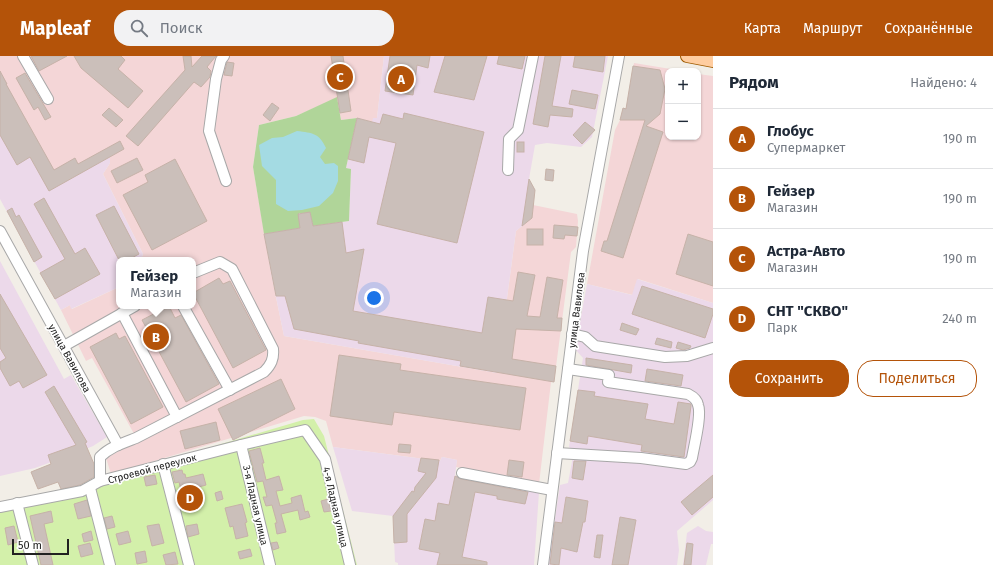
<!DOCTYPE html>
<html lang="ru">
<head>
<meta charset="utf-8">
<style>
	:root { --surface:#fff; --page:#f2f2f3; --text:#1f2937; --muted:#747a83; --line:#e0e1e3; --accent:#b45309 }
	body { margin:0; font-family:"Fira Sans",sans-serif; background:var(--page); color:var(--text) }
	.controls { position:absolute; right:12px; top:12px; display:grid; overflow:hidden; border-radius:8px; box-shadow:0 1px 3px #0004 }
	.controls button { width:36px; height:36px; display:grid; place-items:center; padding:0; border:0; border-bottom:1px solid var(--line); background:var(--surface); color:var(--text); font:20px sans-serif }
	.scale { position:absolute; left:12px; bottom:10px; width:57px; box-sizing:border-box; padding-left:4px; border:2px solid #212121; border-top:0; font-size:11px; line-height:14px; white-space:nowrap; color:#212121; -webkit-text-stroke:3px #fff; paint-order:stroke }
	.you { position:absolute; left:374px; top:242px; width:14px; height:14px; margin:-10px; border:3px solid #fff; border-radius:50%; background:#1a73e8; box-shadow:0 0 0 6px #1a73e833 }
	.badge { display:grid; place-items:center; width:26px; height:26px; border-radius:50%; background:var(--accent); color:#fff; font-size:13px; font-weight:700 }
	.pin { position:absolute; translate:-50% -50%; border:2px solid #fff; box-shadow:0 1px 4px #0006 }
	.popup { position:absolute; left:116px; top:201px; width:80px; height:52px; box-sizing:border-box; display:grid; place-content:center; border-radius:8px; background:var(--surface); filter:drop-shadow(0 1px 3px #0005); font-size:13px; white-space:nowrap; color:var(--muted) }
	.popup b { font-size:15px; color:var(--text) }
	.popup::after { content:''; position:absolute; left:50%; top:100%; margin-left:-8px; border:8px solid transparent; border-top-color:var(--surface) }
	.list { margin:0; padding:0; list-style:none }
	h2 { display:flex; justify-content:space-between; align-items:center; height:52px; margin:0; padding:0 16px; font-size:17px }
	h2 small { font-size:13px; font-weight:400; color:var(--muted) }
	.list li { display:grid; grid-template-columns:26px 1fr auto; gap:12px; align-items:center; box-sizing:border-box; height:60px; padding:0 16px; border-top:1px solid var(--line) }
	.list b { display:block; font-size:15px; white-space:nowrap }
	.list p { margin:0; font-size:13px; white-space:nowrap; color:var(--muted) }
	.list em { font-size:13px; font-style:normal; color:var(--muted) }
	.actions { display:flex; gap:8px; padding:12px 16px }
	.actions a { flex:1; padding:9px 0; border:1px solid var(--accent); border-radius:16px; text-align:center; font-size:14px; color:var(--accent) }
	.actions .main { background:var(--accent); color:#fff }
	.icon { flex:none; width:22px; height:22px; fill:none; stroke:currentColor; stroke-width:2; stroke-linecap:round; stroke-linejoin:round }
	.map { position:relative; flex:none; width:713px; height:509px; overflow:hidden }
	header { display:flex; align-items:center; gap:24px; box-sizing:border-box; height:56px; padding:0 20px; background:var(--accent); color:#fff }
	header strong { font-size:19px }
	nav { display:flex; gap:22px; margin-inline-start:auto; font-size:14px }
	.search { width:280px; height:36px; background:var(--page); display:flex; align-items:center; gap:10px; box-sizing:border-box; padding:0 14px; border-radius:16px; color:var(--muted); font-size:15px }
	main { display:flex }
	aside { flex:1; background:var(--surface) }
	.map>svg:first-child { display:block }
</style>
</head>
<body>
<header>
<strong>Mapleaf</strong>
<div class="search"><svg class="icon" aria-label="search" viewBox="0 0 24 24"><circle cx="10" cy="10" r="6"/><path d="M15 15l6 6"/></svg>Поиск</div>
<nav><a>Карта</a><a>Маршрут</a><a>Сохранённые</a></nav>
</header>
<main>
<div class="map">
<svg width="713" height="509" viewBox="0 0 713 509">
	<rect width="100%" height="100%" fill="#f2eee7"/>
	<g fill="#f4d6d7">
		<polygon points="0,0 384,0 377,62 372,66 357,62 341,64 337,42 296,60 259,69 253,111 271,217 284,280 497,317 516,175 531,162 533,149 577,158 578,165 576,191 571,196 554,326 551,326 539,428 456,411 457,404 442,401 440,405 333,391 326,365 315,361 304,360 111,418 106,402 138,385 92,302 86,305 61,254 70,249 72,253 119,231 119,250 193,250 193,204 141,204 143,198 103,118 110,107 49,135 0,48"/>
		<polygon points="634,7 683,15 668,15 668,81 698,81 698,18 713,20 713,247 638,223 633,239 587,228 615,74 620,64 623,52 626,52"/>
	</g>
	<g fill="#ecd9ea">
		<polygon points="384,0 529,0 536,1 539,0 608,0 592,81 581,91 547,87 535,89 529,123 535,134 532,162 516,175 497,317 284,280 271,217 264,178 298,158 310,156 313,170 349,165 351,113 346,112 357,62 372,66 373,62 377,62"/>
		<polygon points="0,48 49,135 110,101 110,107 103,118 143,198 141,204 119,204 119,231 71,253 70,249 61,254 0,143"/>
		<polygon points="0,205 64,323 71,319 107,381 93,390 79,396 35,412 0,420"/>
		<polygon points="637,223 713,247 713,444 677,475 679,494 677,509 548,509 560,429 568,427 574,395 569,391 583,302 575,293 587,228 632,239"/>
		<polygon points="333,391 440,405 442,401 457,404 455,420 539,436 534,509 398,509 398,507 395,506 393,460 352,455"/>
		<polygon points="698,470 706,475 713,476 713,488 711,488 706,509 683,509 687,477"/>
	</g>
	<polygon fill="#d3f0aa" points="314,363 324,380 357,509 0,509 0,449 82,434 102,423 303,364"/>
	<polygon fill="#b0d599" points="337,41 341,64 357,62 346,112 351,113 349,165 313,170 310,157 299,157 300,172 264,178 253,111 259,69 296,60"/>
	<path fill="#a4dbe3" d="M297,75c16,2 22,2 29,17l-6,9 5,7 9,-1 4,3v15l-5,12 -14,13 -17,4 -14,1 -12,-7v-24l-14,-14 -3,-21 13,-7 11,-1z"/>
	<g fill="#cbbfba" stroke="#c6b2a8">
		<polygon points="31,0 67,0 39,15"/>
		<polygon points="74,0 121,0 125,4 118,13 143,35 128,52 81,12"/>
		<polygon points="183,0 191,0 192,11 202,0 216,0 207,11 211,15 210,21 201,31 194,26 138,90 126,80 185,14"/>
		<polygon points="331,0 343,0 351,55 340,57"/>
		<polygon points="390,0 430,0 428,12 417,9 413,39 385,35"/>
		<polygon points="445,0 487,0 474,44 434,36"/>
		<polygon points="499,0 525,0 522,13 497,8"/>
		<polygon points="545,0 561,0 552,50 573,53 572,61 550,59 548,71 533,68"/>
		<polygon points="575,0 605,0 603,16 573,11"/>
		<polygon points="227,6 234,7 232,20 224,19"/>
		<polygon points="633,10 660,14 665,33 660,58 646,70 663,76 623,202 601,195 604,185 607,185 645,64 620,64 623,52 626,53"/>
		<polygon points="0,15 7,28 6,28 54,114 75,102 78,108 120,85 124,93 49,135 30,101 17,109 0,79"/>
		<polygon points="25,17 51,61 45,64 38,51 34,54 16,22"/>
		<polygon points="572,34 598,39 595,53 569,48"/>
		<polygon points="272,47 279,52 270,65 263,59"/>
		<polygon points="109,52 123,64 116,71 102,59"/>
		<polygon points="404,57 484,76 457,187 377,168 396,87 369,81 364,107 348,103 357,62 380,68 383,58 403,63"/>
		<polygon points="585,66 595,74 582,88 573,79"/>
		<rect x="517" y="86" width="7" height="10"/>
		<polygon points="137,102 143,114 117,127 111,115"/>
		<polygon points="175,103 207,165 152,194 123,139 148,126 145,119"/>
		<polygon points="546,113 554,114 553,125 545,124"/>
		<polygon points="529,123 535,134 532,162 522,170"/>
		<polygon points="44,142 75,198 85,192 100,218 55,243 40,217 65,203 34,148"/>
		<polygon points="114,150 139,198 128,204 119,204 96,159"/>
		<polygon points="12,152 16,161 19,159 42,201 34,206 7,155"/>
		<polygon points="310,156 313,170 342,166 346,197 364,193 353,255 482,277 488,241 513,245 518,216 535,219 527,260 540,261 547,221 563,224 557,262 562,262 561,275 516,273 512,303 556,310 554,326 460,310 461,305 358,287 359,285 294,273 285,240 276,240 264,178 300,172 298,158"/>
		<polygon points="554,169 578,171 577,180 565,179 564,183 553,182"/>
		<rect x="527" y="173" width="16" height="16"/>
		<polygon points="688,178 713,186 713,230 676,218"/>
		<polygon points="219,222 223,228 230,225 266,294 233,312 193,237"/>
		<polygon points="642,230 713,253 713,258 705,282 632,258"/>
		<polygon points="0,238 47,319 23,332 19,325 10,330 0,312 0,306 6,302 0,292"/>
		<polygon points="169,250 175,262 181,259 219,328 186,346 142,264"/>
		<polygon points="622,267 639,273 636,279 620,274"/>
		<polygon points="116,277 119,283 125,280 163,351 131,368 90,291"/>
		<polygon points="657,282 672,286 671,292 655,288"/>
		<polygon points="678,286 691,290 690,292 683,294 676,292"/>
		<polygon points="339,299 401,308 400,314 526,332 520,374 394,356 392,369 330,360"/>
		<polygon points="586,302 632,309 631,317 586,309"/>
		<polygon points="647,313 683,319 681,330 645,325"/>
		<polygon points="281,323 295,353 233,384 218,353"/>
		<polygon points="54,330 87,386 85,387 94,408 94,421 80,429 61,433 58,426 38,433 31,416 51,408 48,399 76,389 45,336"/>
		<polygon points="578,334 595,336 594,340 648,348 645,363 674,368 678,346 691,348 691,350 684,401 641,395 642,389 588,380 587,388 570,385"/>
		<polygon points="216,366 220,384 185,393 180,375"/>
		<polygon points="399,388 411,389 410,397 398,396"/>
		<polygon points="260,392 264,407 262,407 266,424 279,420 283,434 276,435 280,450 292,447 291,442 301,439 305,456 308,455 310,461 300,464 298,454 281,458 286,476 277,478 275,467 277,467 272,449 266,450 263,441 267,441 263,425 257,426 249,395"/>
		<polygon points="421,402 439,404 436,422 407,458 407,486 394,487 393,460 412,435 414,436 415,431 426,417 418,415"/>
		<polygon points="509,404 524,406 522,421 507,419"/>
		<polygon points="574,405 586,405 583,424 572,422"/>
		<polygon points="182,414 183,418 185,418 186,422 203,418 206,429 195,432 198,442 184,446 179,426 175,427 172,416"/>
		<polygon points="155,419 157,428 146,430 144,421"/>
		<polygon points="713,419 713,441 692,459 681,446"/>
		<polygon points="455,420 461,423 528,436 525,448 497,443 497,440 475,436 462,501 487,506 487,509 437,509 440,497 419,493 425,463 435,465 438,447 449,449"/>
		<polygon points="221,435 223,443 217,445 215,437"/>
		<polygon points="566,441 588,445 585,466 583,466 577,496 561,492 559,509 550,508 555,466 562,467"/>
		<polygon points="328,443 331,455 324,456 321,445"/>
		<polygon points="87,444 91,460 78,463 74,448"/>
		<polygon points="242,448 247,466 245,467 248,480 236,483 233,470 230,471 225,452"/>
		<polygon points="51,455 53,466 44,468 53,509 41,509 30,460"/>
		<polygon points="112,460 115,471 107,473 104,462"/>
		<polygon points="620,461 636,464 628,509 612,509"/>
		<polygon points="159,468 164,487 152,490 147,470"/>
		<polygon points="197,468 199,478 188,481 186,470"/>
		<polygon points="14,470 18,486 8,489 5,472"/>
		<polygon points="91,475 93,484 84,486 82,478"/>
		<polygon points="128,475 131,486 119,489 116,478"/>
		<polygon points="597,479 603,479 600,502 594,501"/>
		<polygon points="277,486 279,492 273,494 271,487"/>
		<polygon points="90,487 93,498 81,501 78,490"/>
		<polygon points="687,487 693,488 691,509 684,509"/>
		<polygon points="250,493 252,500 240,503 238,496"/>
		<polygon points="145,495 147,506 137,508 135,497"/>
		<polygon points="175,496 178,508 166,509 163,499"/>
	</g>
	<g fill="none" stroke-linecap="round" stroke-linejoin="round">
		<defs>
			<g id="minor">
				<polyline points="23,0 48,43"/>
				<polyline points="224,0 221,4 216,23 209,75 226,125"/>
				<polyline points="508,114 509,83 518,74 533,0"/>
				<polyline points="0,175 118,389"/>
				<polyline points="183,250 230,334"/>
				<polyline points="122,257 177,361"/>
				<polyline points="572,278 585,281 595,290 665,301 687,300 713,292"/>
				<polyline points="64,290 135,250"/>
				<polyline points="241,389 270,509"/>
				<path d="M557,397l84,5 45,6 4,-2 2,-4c2,-12 10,-43 6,-53 -1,-6 -6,-9 -10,-11l-80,-12 1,-7 -41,-6"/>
				<polyline points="163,408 189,509"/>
				<polyline points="462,417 552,434"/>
				<path d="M100,425v-24c10,-10 23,-14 36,-19l128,-66c7,-7 10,-13 9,-23l-41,-80 -12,-7 -27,11"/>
				<polyline points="90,432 110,509"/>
				<polyline points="17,447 33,509"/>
				<polyline points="0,451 82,435 100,425 241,389 305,374 325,403 350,509"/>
				<polyline points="543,509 583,195 619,0"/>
			</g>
			<polyline id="major" points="687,0 713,5"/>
		</defs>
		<use href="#minor" stroke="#a8a8a8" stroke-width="12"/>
		<use href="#major" stroke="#9f5b00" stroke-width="14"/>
		<use href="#minor" stroke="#fff" stroke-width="10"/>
		<use href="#major" stroke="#ffcda0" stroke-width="12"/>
	</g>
	<g text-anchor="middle" stroke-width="3.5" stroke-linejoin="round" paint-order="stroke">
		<g font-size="10" fill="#212121" stroke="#fff">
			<text transform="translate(576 254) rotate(-83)" y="4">улица Вавилова</text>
			<text transform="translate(70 302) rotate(61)" y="4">улица Вавилова</text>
			<text transform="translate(152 412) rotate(-15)" y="4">Строевой переулок</text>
			<text transform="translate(256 449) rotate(77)" y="4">3-я Ладная улица</text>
			<text transform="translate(336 451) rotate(77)" y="4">4-я Ладная улица</text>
		</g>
	</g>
</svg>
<div class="controls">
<button>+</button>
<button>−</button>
</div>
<div class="scale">50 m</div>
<div class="you"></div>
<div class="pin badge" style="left:401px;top:23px">A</div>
<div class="pin badge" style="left:156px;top:281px">B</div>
<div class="popup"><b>Гейзер</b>Магазин</div>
<div class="pin badge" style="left:340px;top:21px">C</div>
<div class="pin badge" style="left:190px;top:442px">D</div>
</div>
<aside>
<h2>Рядом<small>Найдено: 4</small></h2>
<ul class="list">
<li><span class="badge">A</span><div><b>Глобус</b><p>Супермаркет</p></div><em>190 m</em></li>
<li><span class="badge">B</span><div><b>Гейзер</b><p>Магазин</p></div><em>190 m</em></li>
<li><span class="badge">C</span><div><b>Астра-Авто</b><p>Магазин</p></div><em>190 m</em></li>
<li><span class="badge">D</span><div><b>СНТ &quot;СКВО&quot;</b><p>Парк</p></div><em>240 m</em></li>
</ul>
<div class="actions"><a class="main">Сохранить</a><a>Поделиться</a></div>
</aside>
</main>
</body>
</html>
